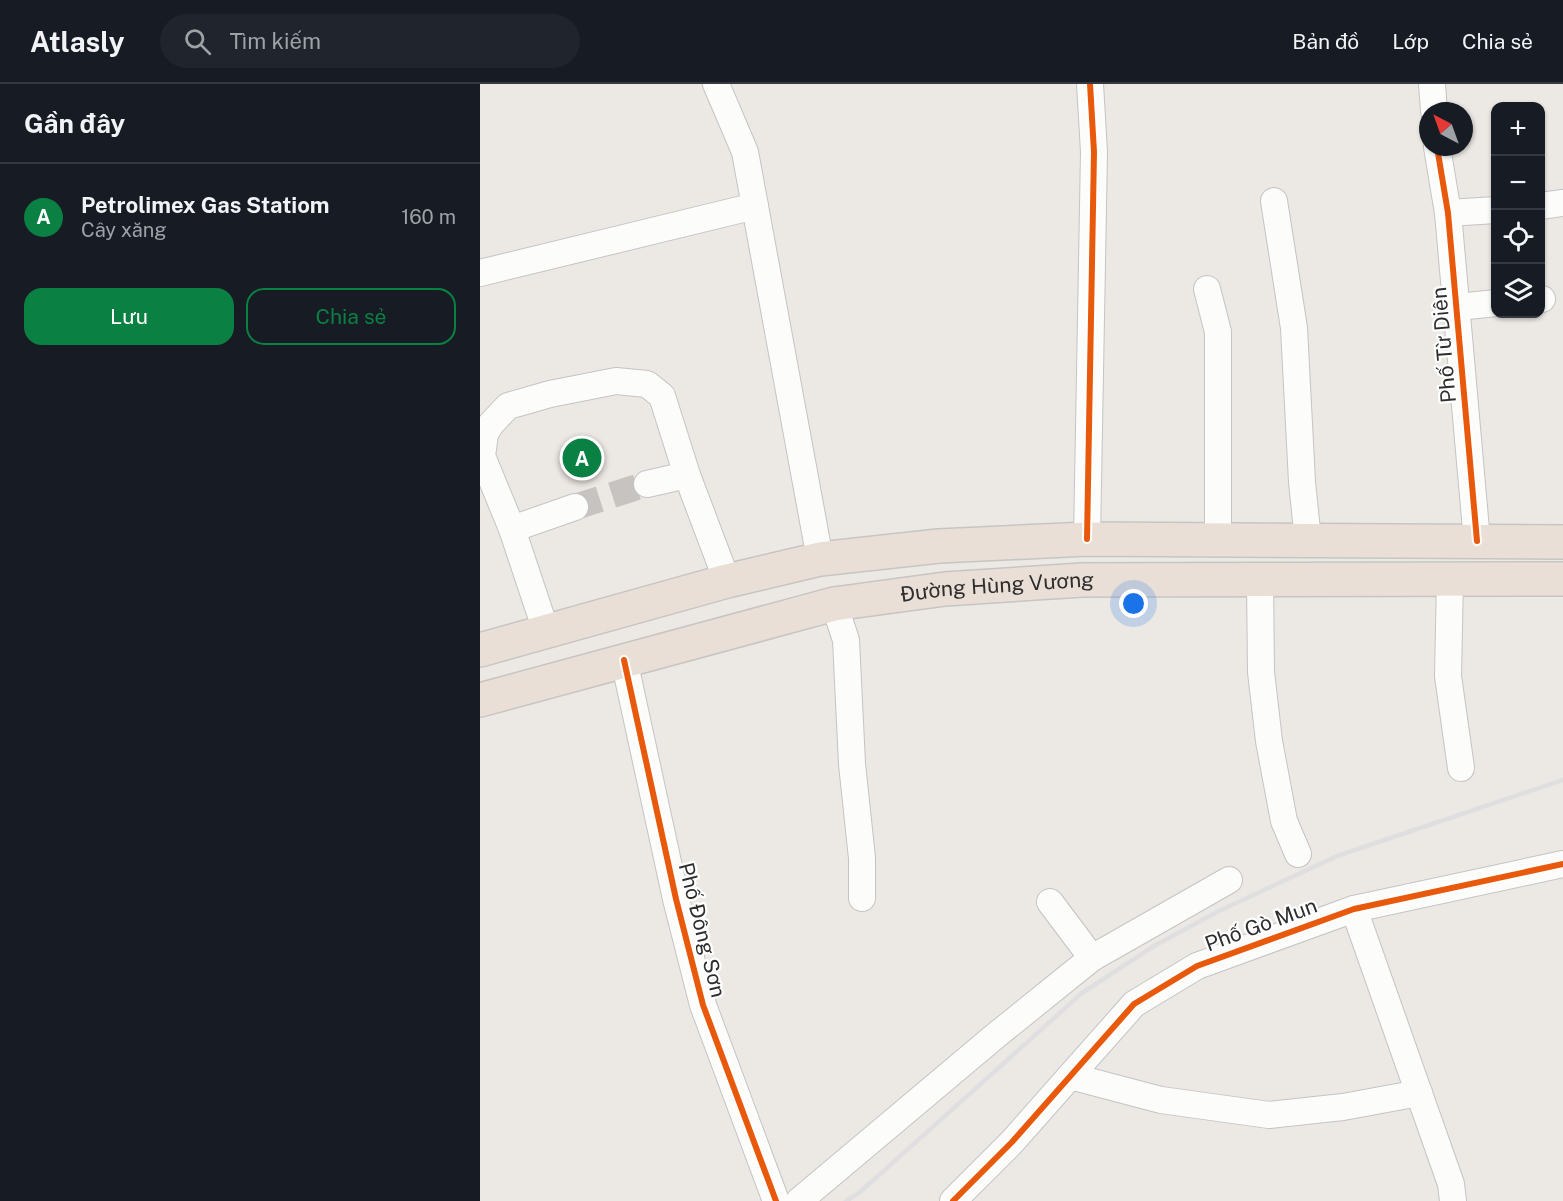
<!DOCTYPE html>
<html lang="vi">
<head>
<meta charset="utf-8">
<style>
	:root { --surface:#171b24; --page:#20242c; --text:#f1f3f6; --muted:#9ea1a6; --line:#363941; --accent:#0b8043 }
	body { margin:0; font-family:"Public Sans",sans-serif; background:var(--page); color:var(--text) }
	.controls { position:absolute; right:18px; top:18px; display:grid; overflow:hidden; border-radius:12px; box-shadow:0 2px 4px #0004 }
	.controls button { width:54px; height:54px; display:grid; place-items:center; padding:0; border:0; border-bottom:2px solid var(--line); background:var(--surface); color:var(--text); font:30px sans-serif }
	.compass { position:absolute; left:939px; top:18px; width:54px; height:54px; border-radius:50%; background:var(--surface); box-shadow:0 2px 4px #0004; rotate:319deg }
	.you { position:absolute; left:654px; top:520px; width:21px; height:21px; margin:-15px; border:4px solid #fff; border-radius:50%; background:#1a73e8; box-shadow:0 0 0 9px #1a73e833 }
	.badge { display:grid; place-items:center; width:39px; height:39px; border-radius:50%; background:var(--accent); color:#fff; font-size:20px; font-weight:700 }
	.pin { position:absolute; translate:-50% -50%; border:3px solid #fff; box-shadow:0 2px 6px #0006 }
	.list { margin:0; padding:0; list-style:none }
	h2 { display:flex; justify-content:space-between; align-items:center; height:78px; margin:0; padding:0 24px; font-size:26px }
	h2 small { font-size:20px; font-weight:400; color:var(--muted) }
	.list li { display:grid; grid-template-columns:39px 1fr auto; gap:18px; align-items:center; box-sizing:border-box; height:108px; padding:0 24px; border-top:2px solid var(--line) }
	.list b { display:block; font-size:22px; white-space:nowrap }
	.list p { margin:0; font-size:20px; white-space:nowrap; color:var(--muted) }
	.list em { font-size:20px; font-style:normal; color:var(--muted) }
	.actions { display:flex; gap:12px; padding:18px 24px }
	.actions a { flex:1; padding:14px 0; border:2px solid var(--accent); border-radius:18px; text-align:center; font-size:21px; color:var(--accent) }
	.actions .main { background:var(--accent); color:#fff }
	.icon { flex:none; width:33px; height:33px; fill:none; stroke:currentColor; stroke-width:2; stroke-linecap:round; stroke-linejoin:round }
	.map { position:relative; flex:none; width:1083px; height:1117px; overflow:hidden }
	header { display:flex; align-items:center; gap:36px; box-sizing:border-box; height:84px; padding:0 30px; background:var(--surface); border-bottom:2px solid var(--line) }
	header strong { font-size:28px }
	nav { display:flex; gap:33px; margin-inline-start:auto; font-size:21px }
	.search { width:420px; height:54px; background:var(--page); display:flex; align-items:center; gap:15px; box-sizing:border-box; padding:0 21px; border-radius:33px; color:var(--muted); font-size:22px }
	main { display:flex }
	aside { flex:1; background:var(--surface) }
	.map>svg:first-child { display:block }
</style>
</head>
<body>
<header>
<strong>Atlasly</strong>
<div class="search"><svg class="icon" aria-label="search" viewBox="0 0 24 24"><circle cx="10" cy="10" r="6"/><path d="M15 15l6 6"/></svg>Tìm kiếm</div>
<nav><a>Bản đồ</a><a>Lớp</a><a>Chia sẻ</a></nav>
</header>
<main>
<aside>
<h2>Gần đây<small></small></h2>
<ul class="list">
<li><span class="badge">A</span><div><b>Petrolimex Gas Statiom</b><p>Cây xăng</p></div><em>160 m</em></li>
</ul>
<div class="actions"><a class="main">Lưu</a><a>Chia sẻ</a></div>
</aside>
<div class="map">
<svg width="1083" height="1117" viewBox="0 0 1083 1117">
	<rect width="100%" height="100%" fill="#ece8e4"/>
	<g fill="none" stroke-linecap="round" stroke-linejoin="round">
		<polyline stroke="#c6c3c0" stroke-width="26" stroke-dasharray="26 13" stroke-linecap="butt" points="95,423 167,400"/>
		<defs>
			<g id="minor">
				<polyline points="236,0 265,68 340,475"/>
				<polyline points="952,0 954,27"/>
				<polyline points="957,63 968,129 997,457"/>
				<polyline points="794,117 814,244 822,398 828,456"/>
				<polyline points="1060,122 1083,119"/>
				<polyline points="968,129 1016,126"/>
				<polyline points="0,189 275,122"/>
				<polyline points="727,205 738,248 738,456"/>
				<polyline points="1060,215 1062,215"/>
				<polyline points="978,223 1016,219"/>
				<polyline points="167,400 207,391 247,497"/>
				<polyline points="32,445 2,372 5,350 11,340 28,322 70,310 136,297 167,300 182,312 207,391"/>
				<polyline points="607,455 614,68 610,0"/>
				<polyline points="970,494 968,592 981,684"/>
				<polyline points="780,495 781,588 789,657 804,737 818,770"/>
				<polyline points="354,520 366,556 372,680 382,774 382,814"/>
				<polyline points="66,547 32,445 95,423"/>
				<polyline points="144,576 196,815 223,921 296,1117"/>
				<polyline points="570,818 612,874"/>
				<polyline points="874,825 971,1100 973,1117"/>
				<polyline points="590,992 681,1016 789,1031 863,1023 939,1009"/>
				<polyline points="319,1117 514,953 612,874 749,796"/>
				<polyline points="473,1117 532,1058 654,920 717,882 874,825 1083,780"/>
			</g>
			<g id="highway">
				<polyline points="0,566 247,497 340,475 459,462 607,455 1083,458"/>
				<path id="s1" d="M0,616l354,-96 111,-15 137,-9 481,-1"/>
			</g>
		</defs>
		<use href="#minor" stroke="#c5c4c5" stroke-width="28"/>
		<use href="#highway" stroke="#c6c5c4" stroke-width="36"/>
		<use href="#minor" stroke="#fcfcfb" stroke-width="26"/>
		<use href="#highway" stroke="#eadfd6" stroke-width="33"/>
		<polyline stroke="#dfdfe1" stroke-width="4.5" points="366,1117 379,1109 602,909 674,862 739,827 857,772 1083,696"/>
		<defs>
			<g id="cycleway">
				<polyline points="957,63 968,129 997,457"/>
				<polyline points="607,455 614,68 610,0"/>
				<polyline points="144,576 196,815 223,921 296,1117"/>
				<polyline points="473,1117 532,1058 654,920 717,882 874,825 1083,780"/>
			</g>
		</defs>
		<use href="#cycleway" stroke="#fff" stroke-width="10"/>
		<use href="#cycleway" stroke="#e8590c" stroke-width="6"/>
	</g>
	<g text-anchor="middle" stroke-width="4.5" stroke-linejoin="round" paint-order="stroke">
		<g font-size="21" fill="#2e2e2e" stroke="#fff">
			<text transform="translate(964 261) rotate(-95)" y="7">Phố Từ Diên</text>
			<text dy="7" stroke="none"><textPath href="#s1" startOffset="531">Đường Hùng Vương</textPath></text>
			<text transform="translate(781 841) rotate(-20)" y="7">Phố Gò Mun</text>
			<text transform="translate(222 846) rotate(76)" y="7">Phố Đông Sơn</text>
		</g>
	</g>
</svg>
<div class="controls">
<button>+</button>
<button>−</button>
<button><svg class="icon" aria-label="locate" viewBox="0 0 24 24"><circle cx="12" cy="12" r="6"/><path d="M12 2v4M12 18v4M2 12h4M18 12h4"/></svg></button>
<button><svg class="icon" aria-label="layers" viewBox="0 0 24 24"><path d="M12 4l9 5-9 5-9-5zM3 14l9 5 9-5"/></svg></button>
</div>
<svg class="compass" viewBox="-18 -18 36 36"><path d="M0-13l5 13h-10z" fill="#e53935"/><path d="M0 13l5-13h-10z" fill="#9ea1a6"/></svg>
<div class="you"></div>
<div class="pin badge" style="left:102px;top:374px">A</div>
</div>
</main>
</body>
</html>
